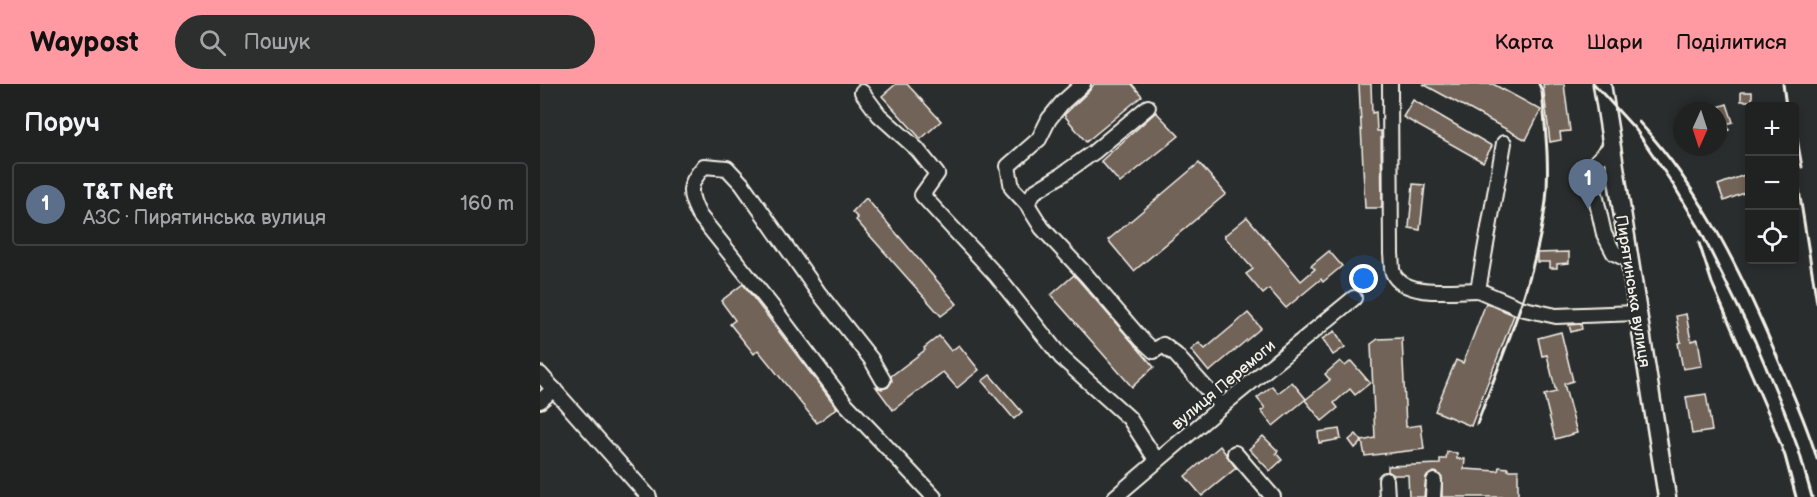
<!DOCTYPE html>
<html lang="uk">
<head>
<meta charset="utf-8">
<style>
	:root { --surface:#202222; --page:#2d2f2f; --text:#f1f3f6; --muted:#a2a4a5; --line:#3d3f40; --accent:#ff9aa2 }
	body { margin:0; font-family:"Balsamiq Sans",sans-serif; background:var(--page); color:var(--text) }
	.controls { position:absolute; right:18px; top:18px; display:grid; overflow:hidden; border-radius:6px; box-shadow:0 3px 9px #0003 }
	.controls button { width:54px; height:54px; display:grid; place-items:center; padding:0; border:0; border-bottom:2px solid var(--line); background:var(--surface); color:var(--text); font:30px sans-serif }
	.compass { position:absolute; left:1133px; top:18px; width:54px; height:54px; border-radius:50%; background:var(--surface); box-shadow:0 3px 9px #0003; rotate:183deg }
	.you { position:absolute; left:824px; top:195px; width:21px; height:21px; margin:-15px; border:4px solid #fff; border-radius:50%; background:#1a73e8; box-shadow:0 0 0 9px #1a73e833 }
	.badge { display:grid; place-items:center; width:39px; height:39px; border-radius:50%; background:var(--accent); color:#fff; font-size:20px; font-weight:700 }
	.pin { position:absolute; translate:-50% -50px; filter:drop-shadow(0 2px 3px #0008) }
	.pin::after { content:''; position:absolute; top:32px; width:21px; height:18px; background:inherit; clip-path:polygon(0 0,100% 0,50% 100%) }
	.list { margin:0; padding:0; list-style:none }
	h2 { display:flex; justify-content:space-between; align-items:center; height:78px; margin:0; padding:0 24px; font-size:26px }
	h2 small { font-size:20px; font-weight:400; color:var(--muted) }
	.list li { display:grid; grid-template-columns:39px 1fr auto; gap:18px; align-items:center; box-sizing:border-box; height:84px; margin:0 12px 12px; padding:0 12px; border:2px solid var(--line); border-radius:6px }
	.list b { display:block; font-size:22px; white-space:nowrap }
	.list p { margin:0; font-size:20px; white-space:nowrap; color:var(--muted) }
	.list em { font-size:20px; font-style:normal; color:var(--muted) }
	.icon { flex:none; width:33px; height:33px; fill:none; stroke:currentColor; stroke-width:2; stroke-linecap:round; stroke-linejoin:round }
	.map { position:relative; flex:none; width:1277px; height:413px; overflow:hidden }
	header { display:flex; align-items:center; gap:36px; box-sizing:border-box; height:84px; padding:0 30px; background:var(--accent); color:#111 }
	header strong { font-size:28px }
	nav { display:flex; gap:33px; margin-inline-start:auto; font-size:21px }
	.search { width:420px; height:54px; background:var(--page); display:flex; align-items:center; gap:15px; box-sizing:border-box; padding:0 21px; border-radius:33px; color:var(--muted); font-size:22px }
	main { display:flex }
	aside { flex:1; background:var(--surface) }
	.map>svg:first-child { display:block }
</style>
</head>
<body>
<header>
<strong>Waypost</strong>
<div class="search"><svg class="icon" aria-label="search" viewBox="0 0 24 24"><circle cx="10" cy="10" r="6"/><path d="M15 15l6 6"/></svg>Пошук</div>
<nav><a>Карта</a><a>Шари</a><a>Поділитися</a></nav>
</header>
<main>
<aside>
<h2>Поруч<small></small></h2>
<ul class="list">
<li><span class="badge" style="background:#5c6f8a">1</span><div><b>T&amp;T Neft</b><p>АЗС · Пирятинська вулиця</p></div><em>160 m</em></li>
</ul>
</aside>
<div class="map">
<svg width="1277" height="413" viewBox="0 0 1277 413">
	<rect width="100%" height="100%" fill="#2a2d2e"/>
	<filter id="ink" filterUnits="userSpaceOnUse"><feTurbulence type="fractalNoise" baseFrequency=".0167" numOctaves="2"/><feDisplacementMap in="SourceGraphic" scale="12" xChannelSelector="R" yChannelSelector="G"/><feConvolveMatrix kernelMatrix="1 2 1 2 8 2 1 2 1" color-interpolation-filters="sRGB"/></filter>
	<g filter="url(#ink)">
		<g fill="#726358" stroke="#f4f1e8" stroke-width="1.5">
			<polygon points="356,0 367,0 401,37 381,55 342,12"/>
			<polygon points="554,0 592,0 602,12 546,58 524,31 549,7"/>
			<polygon points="819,0 831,0 832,29 836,28 837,47 841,47 842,124 825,124"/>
			<polygon points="883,0 953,0 1001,26 986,56"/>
			<polygon points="1003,0 1024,0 1030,47 1020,48 1021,56 1010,58"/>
			<rect x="1201" y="8" width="11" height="9"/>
			<polygon points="873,16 952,62 943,78 863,33"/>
			<polygon points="1187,20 1193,38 1187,40 1189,46 1178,49 1178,23"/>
			<polygon points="616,28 639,52 580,99 561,77"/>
			<polygon points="659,79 686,110 594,187 568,156"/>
			<polygon points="1207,90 1209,97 1209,107 1184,117 1178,101"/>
			<polygon points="873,100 885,101 880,146 869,144"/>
			<polygon points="326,114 417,220 401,232 316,136 318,134 312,128"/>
			<polygon points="707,133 761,197 775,185 771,182 789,167 802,182 783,198 781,195 746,224 729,205 723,210 706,190 713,185 684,152"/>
			<polygon points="1029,168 1029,179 1017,180 1017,184 1010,184 1010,178 997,178 997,169"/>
			<polygon points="534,191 614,283 592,303 511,211"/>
			<polygon points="203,200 297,324 277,339 218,266 214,270 190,240 195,236 181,217"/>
			<polygon points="946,219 974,231 931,342 895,327 916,276 923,279"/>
			<polygon points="708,229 721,244 669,288 651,266 659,259 665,265"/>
			<polygon points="1146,230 1151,257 1158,255 1162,282 1143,285 1138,259 1141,258 1136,232"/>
			<polygon points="1041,240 1042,245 1031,248 1029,241"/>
			<polygon points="795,247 805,263 793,271 782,255"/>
			<polygon points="1021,248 1033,297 1024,300 1037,349 1015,355 1004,311 1016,308 1007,271 1002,272 998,254"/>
			<polygon points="399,252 411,267 419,261 439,286 417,304 403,288 353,326 336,303 342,305 348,303 352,297 351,292 385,266 384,264"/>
			<polygon points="862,254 866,343 881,341 884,365 825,372 822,357 835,354 831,260 838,255"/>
			<polygon points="800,277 805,282 811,277 830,299 815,311 810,305 794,319 798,324 782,337 765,316 790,296 785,290"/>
			<polygon points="450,291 482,328 474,335 442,297"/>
			<polygon points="752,298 766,315 733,342 721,327 725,324 717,314 732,302 738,309"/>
			<polygon points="1166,310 1172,347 1152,350 1146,313"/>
			<polygon points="799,345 801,355 779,359 778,348"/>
			<polygon points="816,350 822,357 815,364 809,356"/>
			<polygon points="723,352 738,367 736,369 742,376 730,387 709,365"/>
			<polygon points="680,362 696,384 662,412 645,392"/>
			<polygon points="907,368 917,369 917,375 925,375 924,385 958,387 959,383 968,384 968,386 978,386 978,413 902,413 902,394 898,389 894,388 886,393 884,413 869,413 868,391 854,391 848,387 848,382 900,380 900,375 906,375"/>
		</g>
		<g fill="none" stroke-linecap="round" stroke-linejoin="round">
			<defs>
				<g id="minor">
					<polyline points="543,0 522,19 509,35 499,55 468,82 472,104 487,120 502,144 547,192 601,255 614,267 623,261 636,271 682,322"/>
					<path d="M850,0l1,170c1,6 0,14 2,19 11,25 63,17 85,17"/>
					<polyline points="322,8 339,31 377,65 397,90 382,111 456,191 521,273 589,334 617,377"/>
					<polyline points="964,59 938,206 980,224 1016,232 1097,229"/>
					<polyline points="1072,61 1056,78 1054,105 1064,150 1074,169 1090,177"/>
					<polyline points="487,120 494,108 520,92 554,68 608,23"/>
					<polyline points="0,290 109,413"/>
					<path d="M343,296l-12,-21 -53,-67 -76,-108 -15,-16 -23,-2c-17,20 -16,27 -5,49l76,95 70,93 89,94"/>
					<polyline points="0,317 14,305"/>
					<polyline points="695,369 733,413"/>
					<polyline points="846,396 847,413"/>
					<polyline points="575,413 682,322 814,214"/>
					<polyline points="893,413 894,397"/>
				</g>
				<polyline id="major" points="1062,0 1127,413"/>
			</defs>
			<use href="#minor" stroke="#f4f1e8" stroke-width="18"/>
			<use href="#major" stroke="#f4f1e8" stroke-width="21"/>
			<use href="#minor" stroke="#2a2d2e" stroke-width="14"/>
			<use href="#major" stroke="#2a2d2e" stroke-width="16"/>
			<g stroke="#f4f1e8" stroke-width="3">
				<polyline points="1054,0 1096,46 1134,102 1158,142 1215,257 1244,326 1259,367 1272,413"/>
				<polyline points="1243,0 1246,22"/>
				<path d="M1099,38c64,69 106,158 142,244 13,31 27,61 36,93"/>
				<polyline points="1254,38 1262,83"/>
				<polyline points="1254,75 1277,219"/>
				<polyline points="1159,159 1172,199 1230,333 1245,372 1256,413"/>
				<path d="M937,340c27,-73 59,-146 69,-223 4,-37 -1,-74 -4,-110l-3,-7"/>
			</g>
		</g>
	</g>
	<g text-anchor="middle" stroke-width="4.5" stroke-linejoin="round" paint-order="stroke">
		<g font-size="16" fill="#f4f1e8" stroke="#2a2d2e">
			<text transform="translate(1094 207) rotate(81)" y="6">Пирятинська вулиця</text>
			<text transform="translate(683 300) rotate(-40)" y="6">вулиця Перемоги</text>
		</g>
	</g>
</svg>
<div class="controls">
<button>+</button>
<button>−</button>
<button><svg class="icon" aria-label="locate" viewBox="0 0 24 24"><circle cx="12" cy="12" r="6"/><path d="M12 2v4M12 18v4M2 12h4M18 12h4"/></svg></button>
</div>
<svg class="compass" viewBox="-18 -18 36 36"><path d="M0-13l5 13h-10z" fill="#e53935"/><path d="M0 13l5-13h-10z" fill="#a2a4a5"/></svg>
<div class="you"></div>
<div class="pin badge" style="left:1048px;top:125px;background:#5c6f8a">1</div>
</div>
</main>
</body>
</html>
